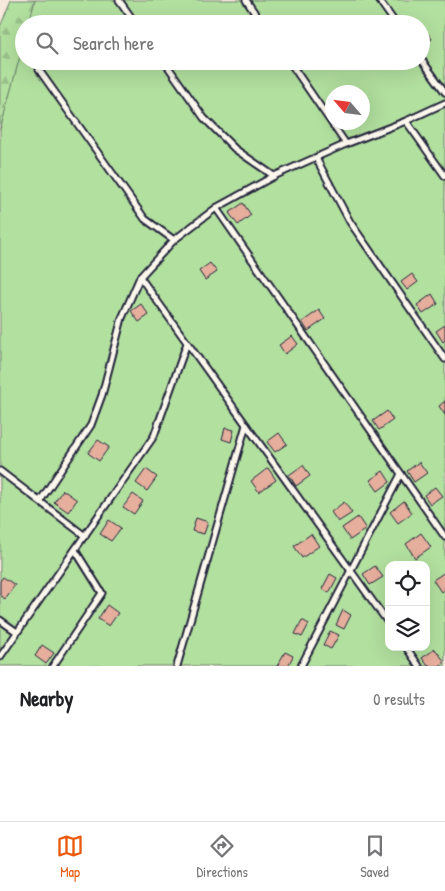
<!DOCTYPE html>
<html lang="en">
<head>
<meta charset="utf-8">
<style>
	:root { --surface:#fff; --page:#f6f6f6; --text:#202124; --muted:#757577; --line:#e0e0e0; --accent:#ea580c }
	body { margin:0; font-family:"Patrick Hand",sans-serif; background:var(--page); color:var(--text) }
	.controls { position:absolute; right:15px; bottom:15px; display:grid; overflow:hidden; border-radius:10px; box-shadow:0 5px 20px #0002 }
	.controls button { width:45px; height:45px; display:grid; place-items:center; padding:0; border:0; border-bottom:1px solid var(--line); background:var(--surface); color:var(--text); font:25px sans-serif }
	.compass { position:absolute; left:325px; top:85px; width:45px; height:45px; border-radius:50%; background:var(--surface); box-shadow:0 5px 20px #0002; rotate:298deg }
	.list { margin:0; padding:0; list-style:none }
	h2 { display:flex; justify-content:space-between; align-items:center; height:65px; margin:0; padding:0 20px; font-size:21px }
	h2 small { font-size:16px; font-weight:400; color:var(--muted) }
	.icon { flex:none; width:28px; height:28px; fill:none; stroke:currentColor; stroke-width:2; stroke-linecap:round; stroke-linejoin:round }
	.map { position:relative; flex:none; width:445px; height:666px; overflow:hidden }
	.search { position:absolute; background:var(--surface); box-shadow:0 5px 20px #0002; left:15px; right:15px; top:15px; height:55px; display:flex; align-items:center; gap:12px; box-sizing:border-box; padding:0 18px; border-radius:28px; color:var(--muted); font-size:19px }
	.sheet { height:155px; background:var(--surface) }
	nav { display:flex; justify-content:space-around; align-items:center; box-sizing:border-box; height:70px; border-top:1px solid var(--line); background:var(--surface); font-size:14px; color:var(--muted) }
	nav a { display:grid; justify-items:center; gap:2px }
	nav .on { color:var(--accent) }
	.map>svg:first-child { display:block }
</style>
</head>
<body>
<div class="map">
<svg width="445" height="666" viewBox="0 0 445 666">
	<defs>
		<pattern id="forest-firs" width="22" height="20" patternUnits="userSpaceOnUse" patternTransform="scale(1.25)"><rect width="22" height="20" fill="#b2e09f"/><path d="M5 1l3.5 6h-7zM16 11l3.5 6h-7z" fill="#99c08a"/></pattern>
	</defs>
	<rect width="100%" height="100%" fill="#f7e8dc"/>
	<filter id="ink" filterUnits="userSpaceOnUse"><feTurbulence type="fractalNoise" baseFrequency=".02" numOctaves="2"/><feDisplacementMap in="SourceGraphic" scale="10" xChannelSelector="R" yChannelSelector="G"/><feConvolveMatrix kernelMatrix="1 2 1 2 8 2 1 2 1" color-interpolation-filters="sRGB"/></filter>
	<g filter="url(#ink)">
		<polygon fill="url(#forest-firs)" stroke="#6a816d" points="11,0 35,0 29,24 24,24 24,42 0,130 0,27"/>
		<path fill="#b2e09f" stroke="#6a816d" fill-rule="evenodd" d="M35,0h410v666h-445v-536l24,-88v19h397v-37h-392zM332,92h30v30h-30zM389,565h37v82h-37z"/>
		<g fill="#e6ae9c" stroke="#22223b">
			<polygon points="426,31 432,39 422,46 421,35"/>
			<polygon points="243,203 251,215 238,225 229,213"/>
			<polygon points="210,263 217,272 205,280 199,271"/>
			<polygon points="412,274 418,282 407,290 401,282"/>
			<polygon points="432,294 438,304 423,314 417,305"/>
			<polygon points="141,304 149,315 139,322 131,311"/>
			<polygon points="319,310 325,319 308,331 302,322"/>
			<polygon points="445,325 445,340 443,342 436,331"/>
			<polygon points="292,336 298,344 285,354 279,345"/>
			<polygon points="445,401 445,415 439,406"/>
			<polygon points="387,411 393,420 379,430 373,421"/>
			<polygon points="225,428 234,430 231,442 222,439"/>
			<polygon points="279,433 287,444 275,452 267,442"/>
			<polygon points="98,440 109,447 99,461 88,453"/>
			<polygon points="419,462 427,473 414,482 407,471"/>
			<polygon points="303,465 310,476 296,486 289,475"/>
			<polygon points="268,468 276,480 259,492 251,481"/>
			<polygon points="146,469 157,477 147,491 136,483"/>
			<polygon points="383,471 390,482 378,491 370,480"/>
			<polygon points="435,487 442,496 430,504 424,495"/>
			<polygon points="63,490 77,500 68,512 54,502"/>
			<polygon points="133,494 143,501 134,514 123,507"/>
			<polygon points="404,501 412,513 398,523 390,512"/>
			<polygon points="344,502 352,513 338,522 331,512"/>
			<polygon points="358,517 366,529 350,540 342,528"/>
			<polygon points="196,518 208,522 204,534 192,531"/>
			<polygon points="109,520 121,528 111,541 100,534"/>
			<polygon points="421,533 431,547 415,558 406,544"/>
			<polygon points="311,534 319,546 302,558 294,546"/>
			<polygon points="375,566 383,577 370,585 363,574"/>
			<polygon points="445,572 445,589 441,592 433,580"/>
			<polygon points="330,574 337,578 329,593 322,589"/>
			<polygon points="3,577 15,585 5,599 0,595 0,581"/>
			<polygon points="107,605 118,613 109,626 98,619"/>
			<polygon points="343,610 351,615 344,629 336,625"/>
			<polygon points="302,620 309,624 302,637 295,634"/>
			<polygon points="330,631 339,635 331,649 323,645"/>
			<polygon points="42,645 54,653 46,664 35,656"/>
			<polygon points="435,649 445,662 439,666 428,666 422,658"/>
			<polygon points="285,652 293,656 288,666 277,666"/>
		</g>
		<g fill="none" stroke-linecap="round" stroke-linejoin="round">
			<defs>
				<g id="lane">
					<polyline points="119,0 136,24"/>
					<polyline points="246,0 262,24"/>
					<polyline points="379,0 396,24"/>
					<polyline points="421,59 445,92"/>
					<polyline points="164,61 204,118 235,149 274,176"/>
					<polyline points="289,61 346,144"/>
					<polyline points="39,70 145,219 174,240"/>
					<polyline points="406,121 445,176"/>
					<polyline points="316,158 350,222 445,359"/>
					<polyline points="216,208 445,537"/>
					<polyline points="140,277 389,624"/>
					<polyline points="0,471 85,536"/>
					<polyline points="40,501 91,425 102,395 122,318 140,277 174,240 216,208 274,176 346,144 406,121 445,103"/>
					<polyline points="0,620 17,632"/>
					<polyline points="406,647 419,666"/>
					<polyline points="0,657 154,436 187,343"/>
					<polyline points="53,666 102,593 75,550"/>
					<polyline points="177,666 246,425"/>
					<polyline points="301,666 401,474"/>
				</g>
			</defs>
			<use href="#lane" stroke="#22223b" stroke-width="9"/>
			<use href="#lane" stroke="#fbf7ec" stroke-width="5"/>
		</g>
	</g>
</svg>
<div class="controls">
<button><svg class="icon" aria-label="locate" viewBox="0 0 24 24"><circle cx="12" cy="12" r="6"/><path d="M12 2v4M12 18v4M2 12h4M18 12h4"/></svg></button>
<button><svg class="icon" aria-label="layers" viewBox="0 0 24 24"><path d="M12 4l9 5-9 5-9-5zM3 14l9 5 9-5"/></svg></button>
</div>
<svg class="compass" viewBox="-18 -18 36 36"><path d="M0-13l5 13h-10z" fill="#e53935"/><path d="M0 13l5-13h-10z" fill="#757577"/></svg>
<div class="search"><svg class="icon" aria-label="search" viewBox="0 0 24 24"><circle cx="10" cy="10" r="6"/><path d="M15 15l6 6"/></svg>Search here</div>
</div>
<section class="sheet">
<h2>Nearby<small>0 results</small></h2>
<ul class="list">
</ul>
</section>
<nav>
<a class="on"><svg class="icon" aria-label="map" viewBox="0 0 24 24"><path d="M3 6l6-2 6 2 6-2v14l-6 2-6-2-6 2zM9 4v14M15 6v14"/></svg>Map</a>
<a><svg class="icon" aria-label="directions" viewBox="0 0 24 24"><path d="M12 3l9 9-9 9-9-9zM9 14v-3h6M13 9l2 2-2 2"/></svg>Directions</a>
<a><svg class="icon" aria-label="saved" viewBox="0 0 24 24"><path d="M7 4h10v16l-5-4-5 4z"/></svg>Saved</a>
</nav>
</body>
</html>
